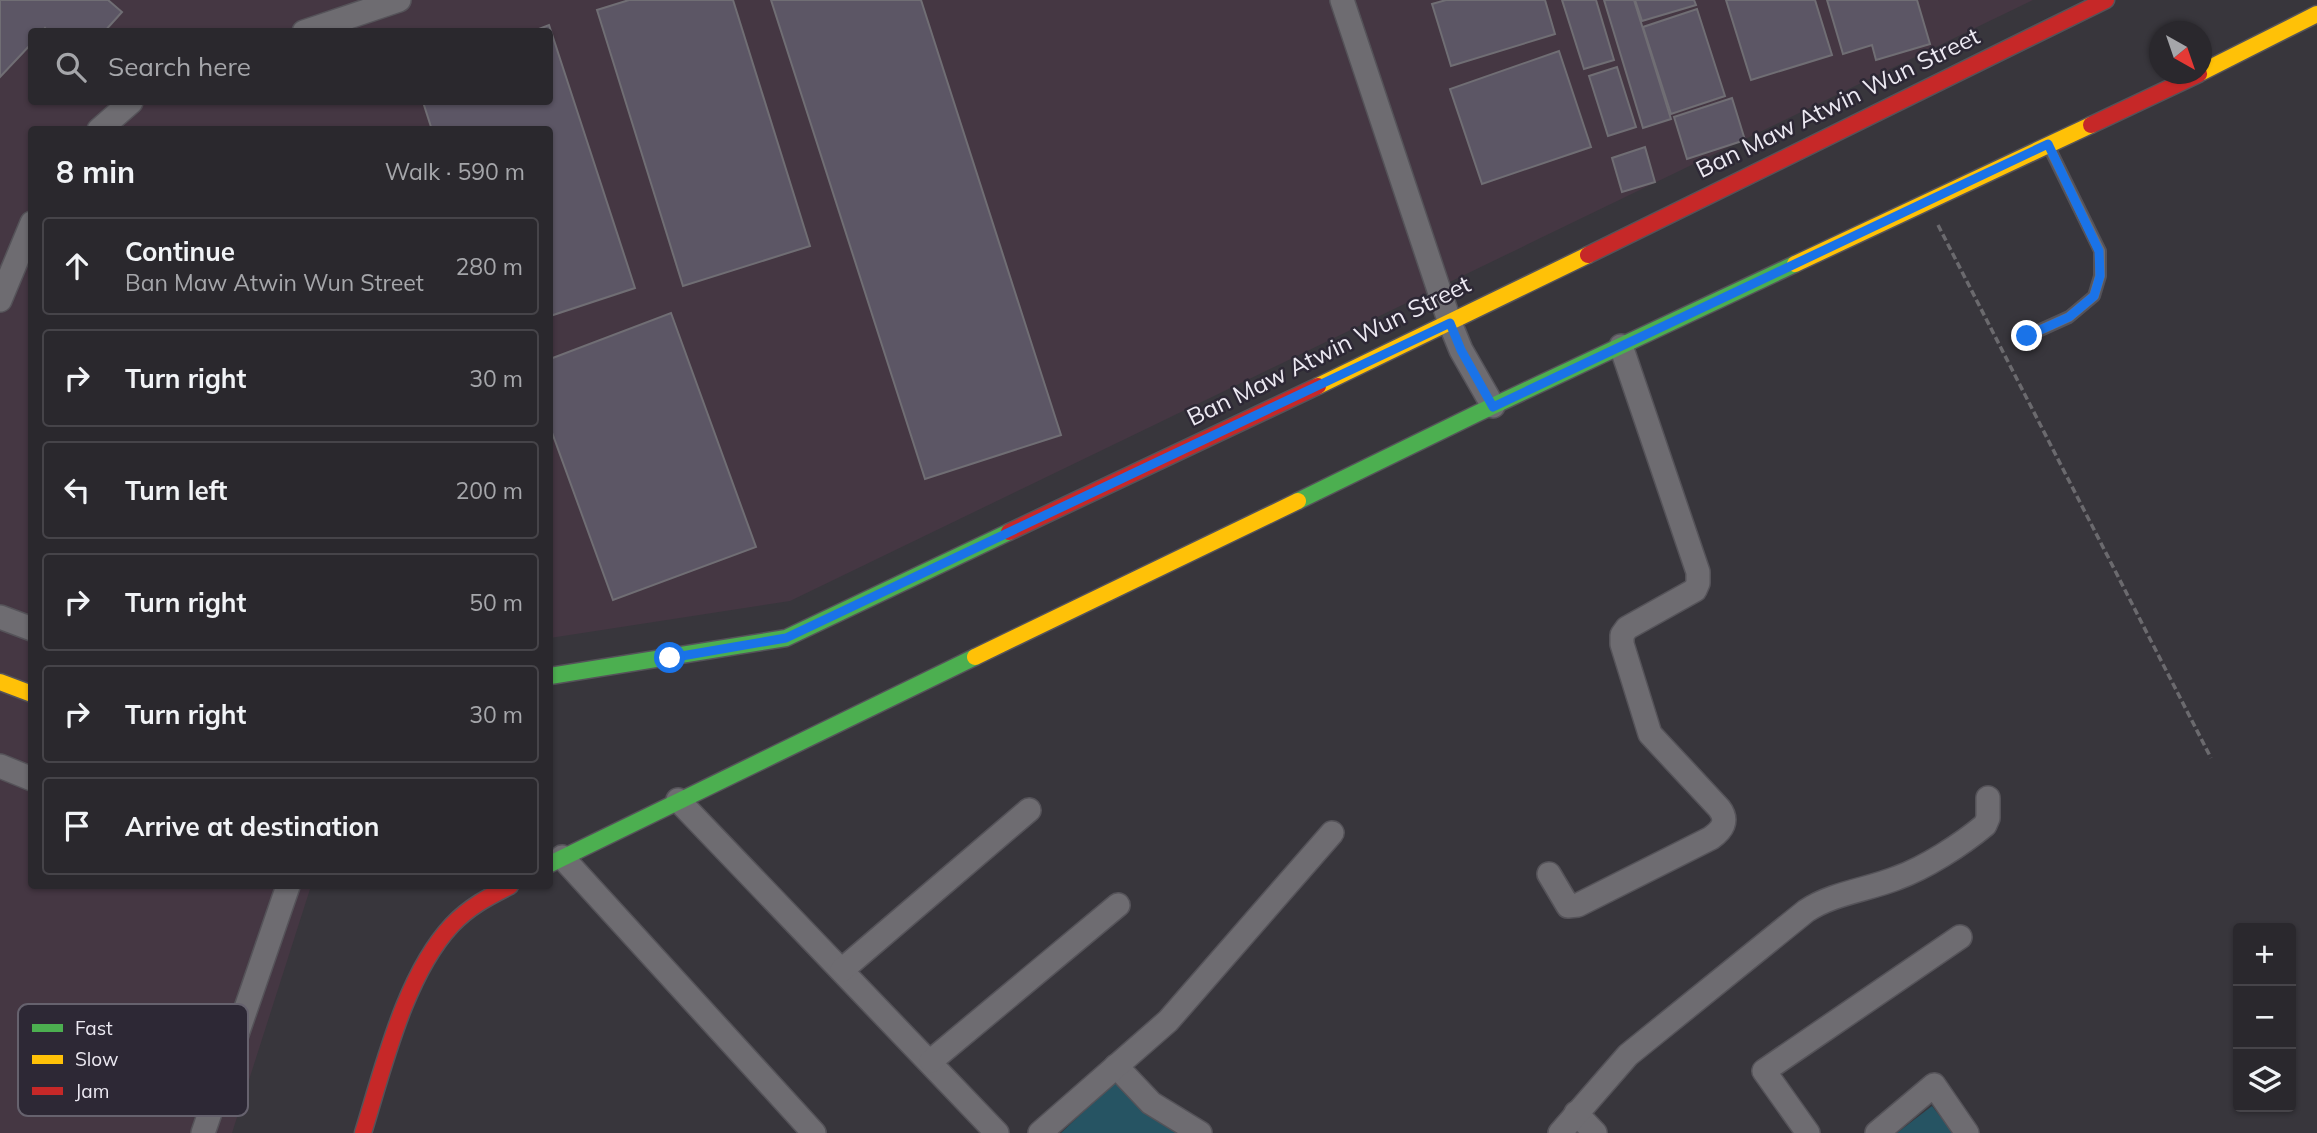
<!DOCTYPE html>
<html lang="en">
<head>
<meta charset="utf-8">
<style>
	:root { --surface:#2a282d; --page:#323035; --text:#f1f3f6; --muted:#a5a6aa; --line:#464449 }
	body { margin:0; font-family:Mulish,sans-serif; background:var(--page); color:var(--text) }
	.controls { position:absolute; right:21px; bottom:21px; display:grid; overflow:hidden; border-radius:7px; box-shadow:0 2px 5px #0004 }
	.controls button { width:63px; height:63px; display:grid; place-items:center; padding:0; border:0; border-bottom:2px solid var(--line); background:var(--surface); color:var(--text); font:35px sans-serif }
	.compass { position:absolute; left:2149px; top:21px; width:63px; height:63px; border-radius:50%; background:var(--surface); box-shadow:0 2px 5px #0004; rotate:140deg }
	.stop { position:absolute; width:21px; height:21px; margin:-16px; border:5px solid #1a73e8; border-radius:50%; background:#fff }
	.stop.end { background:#1a73e8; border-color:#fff; box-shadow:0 2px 7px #0008 }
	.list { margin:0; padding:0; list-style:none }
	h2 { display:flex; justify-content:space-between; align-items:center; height:91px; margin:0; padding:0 28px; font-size:30px }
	h2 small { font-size:23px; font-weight:400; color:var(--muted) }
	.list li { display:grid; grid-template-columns:46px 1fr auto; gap:21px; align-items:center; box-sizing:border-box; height:98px; margin:0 14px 14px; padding:0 14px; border:2px solid var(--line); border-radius:7px }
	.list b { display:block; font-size:26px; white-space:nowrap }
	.list p { margin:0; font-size:23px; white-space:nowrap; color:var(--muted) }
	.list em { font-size:23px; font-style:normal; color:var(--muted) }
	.icon { flex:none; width:38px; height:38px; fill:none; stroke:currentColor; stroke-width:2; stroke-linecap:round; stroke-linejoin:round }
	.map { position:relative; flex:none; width:2317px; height:1133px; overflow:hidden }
	.search { position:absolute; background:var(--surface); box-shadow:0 2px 5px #0004; left:28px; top:28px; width:525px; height:77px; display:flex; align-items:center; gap:18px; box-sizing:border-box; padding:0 24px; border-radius:7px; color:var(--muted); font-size:26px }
	.panel { position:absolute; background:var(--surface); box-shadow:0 2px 5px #0004; left:28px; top:126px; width:525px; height:763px; border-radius:7px }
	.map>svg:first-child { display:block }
</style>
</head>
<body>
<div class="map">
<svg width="2317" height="1133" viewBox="0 0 2317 1133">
	<rect width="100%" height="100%" fill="#38363c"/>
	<path fill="#453743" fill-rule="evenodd" d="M0,0h2033l-1243,601 -240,37v-508h-518v756h279l-79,247h-232zM32,32h518v70h-518z"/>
	<g fill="#265463">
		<polygon points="1116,1081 1178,1133 1061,1133"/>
		<polygon points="1932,1106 1953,1133 1897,1133"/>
	</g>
	<g fill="#5c5665" stroke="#706e74" stroke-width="2">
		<polygon points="0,0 108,0 122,12 104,32 48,32 45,28 42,32 32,32 32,43 0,77"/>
		<polygon points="629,0 733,0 810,246 683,286 597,10"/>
		<polygon points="771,0 921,0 1061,435 925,479"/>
		<polygon points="1446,0 1545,0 1555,34 1451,66 1432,4"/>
		<polygon points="1562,0 1596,0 1614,60 1584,69"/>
		<polygon points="1604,0 1634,0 1671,119 1643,128"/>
		<polygon points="1635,0 1694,0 1696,5 1642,21"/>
		<polygon points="1726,0 1815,0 1832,55 1751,80"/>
		<polygon points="1827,0 1917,0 1930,44 1876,60 1872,45 1843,54"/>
		<polygon points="1697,9 1725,96 1671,114 1643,27"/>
		<polygon points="549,25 635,288 550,316 550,130 432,130 423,102 550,102 550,32 531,32"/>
		<polygon points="1559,51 1591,147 1482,184 1450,89"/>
		<polygon points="1617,67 1636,127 1608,136 1589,76"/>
		<polygon points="1732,98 1745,140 1687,159 1674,117"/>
		<polygon points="1645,147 1655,182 1622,192 1612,158"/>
		<polygon points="671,313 756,547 613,600 550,427 550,359"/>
	</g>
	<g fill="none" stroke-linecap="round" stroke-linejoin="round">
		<defs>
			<polyline id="lane" points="2027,336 2069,317 2094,296 2100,276 2100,251 2050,149"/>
			<g id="street">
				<polyline points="1342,0 1450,323 1461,350 1493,406"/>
				<polyline points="304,32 399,0"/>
				<polyline points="99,130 131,102"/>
				<polyline points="0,300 32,223"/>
				<polyline points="0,617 32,629"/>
				<polyline points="0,766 32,779"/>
				<polyline points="678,800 997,1133"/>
				<polyline points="562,857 814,1133"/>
				<path d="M1549,874l19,32 10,-1 133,-67c11,-8 18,-17 8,-30l-69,-74 -28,-90v-9l5,-7 68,-38 3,-7v-11l-77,-226"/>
				<polyline points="842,970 1029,810"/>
				<polyline points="931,1061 1118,905"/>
				<polyline points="1116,1066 1151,1103 1200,1133"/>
				<polyline points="1576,1113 1595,1133"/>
				<polyline points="203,1133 288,886"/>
				<polyline points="1040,1133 1168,1021 1332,833"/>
				<path d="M1560,1133l68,-78 178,-144c27,-18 61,-21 91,-33 28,-10 64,-33 88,-53l3,-7v-20"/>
				<polyline points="1808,1133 1764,1071 1960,937"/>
				<polyline points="1877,1133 1934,1085 1967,1133"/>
			</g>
			<g id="fast">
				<polyline points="1298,501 1478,413 1795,264"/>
				<polyline points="550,676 786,638 1009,532"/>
				<polyline points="550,864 975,657"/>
			</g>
			<g id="slow">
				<polyline points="2202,72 2317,14"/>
				<polyline points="1795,264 2091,125"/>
				<polyline points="1318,386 1588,255"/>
				<polyline points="975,657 1298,501"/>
				<polyline points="0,682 32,694"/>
			</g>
			<g id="jam">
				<polyline points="2091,125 2199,74"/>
				<polyline points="1588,255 2106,0"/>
				<polyline points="1009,532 1318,386"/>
				<path d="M363,1133c20,-64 42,-158 89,-208 17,-18 36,-28 58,-39"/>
			</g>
		</defs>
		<use href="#lane" stroke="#555359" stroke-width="14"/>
		<use href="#street" stroke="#555359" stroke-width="26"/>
		<use href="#fast" stroke="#555359" stroke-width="19"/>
		<use href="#slow" stroke="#555359" stroke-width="19"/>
		<use href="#jam" stroke="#555359" stroke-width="19"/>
		<polyline stroke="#6b6a6e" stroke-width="3.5" stroke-dasharray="7 3.5" stroke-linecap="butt" points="1938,225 2211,758"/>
		<use href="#lane" stroke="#6e6c71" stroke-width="10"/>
		<use href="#street" stroke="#6e6c71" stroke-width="23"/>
		<use href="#fast" stroke="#4caf50" stroke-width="16"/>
		<use href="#slow" stroke="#ffc107" stroke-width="16"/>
		<use href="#jam" stroke="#c62828" stroke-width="16"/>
	</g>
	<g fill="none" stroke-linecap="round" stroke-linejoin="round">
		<polyline stroke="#1a73e8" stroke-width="9" points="670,658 786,638 1450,323 1461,350 1493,407 2048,144 2099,251 2100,276 2094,296 2069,317 2027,336"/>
	</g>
	<g text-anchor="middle" stroke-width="5" stroke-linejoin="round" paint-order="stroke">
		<g font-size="24" fill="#ece9f2" stroke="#2d2835">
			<text transform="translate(1838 103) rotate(-26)" y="8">Ban Maw Atwin Wun Street</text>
			<text transform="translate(1329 351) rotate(-26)" y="8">Ban Maw Atwin Wun Street</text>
		</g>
	</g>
	<rect x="18" y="1004" width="230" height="112" rx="10" fill="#2d2835" stroke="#66626e" stroke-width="2"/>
	<rect x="32" y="1024" width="31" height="8" fill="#4caf50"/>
	<rect x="32" y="1055" width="31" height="9" fill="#ffc107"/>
	<rect x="32" y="1087" width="31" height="8" fill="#c62828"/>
	<g font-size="19" fill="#ece9f2">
		<text x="75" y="1035">Fast</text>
		<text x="75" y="1066">Slow</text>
		<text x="75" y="1098">Jam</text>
	</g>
</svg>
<div class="controls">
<button>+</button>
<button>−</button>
<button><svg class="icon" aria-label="layers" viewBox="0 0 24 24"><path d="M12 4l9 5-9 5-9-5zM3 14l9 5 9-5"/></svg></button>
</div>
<svg class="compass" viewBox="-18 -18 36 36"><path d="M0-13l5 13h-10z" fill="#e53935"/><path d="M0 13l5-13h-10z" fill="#a5a6aa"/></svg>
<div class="stop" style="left:670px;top:658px"></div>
<div class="stop end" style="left:2027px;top:336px"></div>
<div class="search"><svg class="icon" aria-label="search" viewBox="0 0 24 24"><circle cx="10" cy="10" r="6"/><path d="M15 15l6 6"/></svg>Search here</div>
<section class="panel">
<h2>8 min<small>Walk · 590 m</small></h2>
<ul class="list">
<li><svg class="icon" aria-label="ahead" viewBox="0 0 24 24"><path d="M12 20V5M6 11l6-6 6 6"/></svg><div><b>Continue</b><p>Ban Maw Atwin Wun Street</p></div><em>280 m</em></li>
<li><svg class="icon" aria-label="right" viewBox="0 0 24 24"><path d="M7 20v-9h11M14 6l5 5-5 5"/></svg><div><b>Turn right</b></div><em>30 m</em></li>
<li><svg class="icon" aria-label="left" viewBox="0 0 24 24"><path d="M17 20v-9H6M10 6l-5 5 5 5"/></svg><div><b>Turn left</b></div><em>200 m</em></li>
<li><svg class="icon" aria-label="right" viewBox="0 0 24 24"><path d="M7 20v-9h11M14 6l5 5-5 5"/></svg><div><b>Turn right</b></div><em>50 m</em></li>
<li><svg class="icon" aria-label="right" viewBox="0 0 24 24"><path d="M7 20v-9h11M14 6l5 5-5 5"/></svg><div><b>Turn right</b></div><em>30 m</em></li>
<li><svg class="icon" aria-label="arrive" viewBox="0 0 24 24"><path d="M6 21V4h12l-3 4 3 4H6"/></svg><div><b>Arrive at destination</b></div></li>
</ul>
</section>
</div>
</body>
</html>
